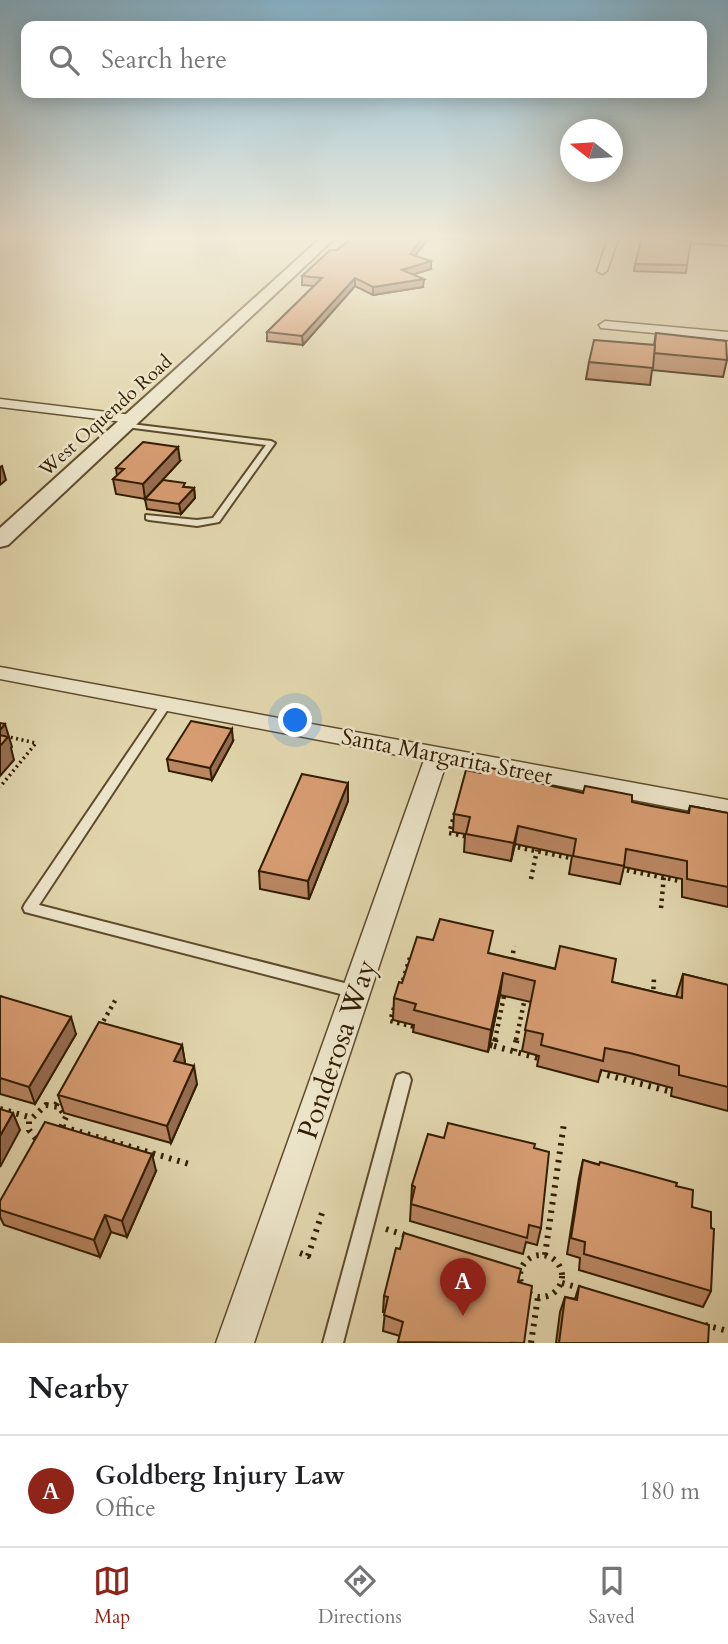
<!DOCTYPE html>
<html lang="en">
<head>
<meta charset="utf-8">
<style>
	:root { --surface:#fff; --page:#f6f6f6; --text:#202124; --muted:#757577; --line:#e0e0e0; --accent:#8f2418 }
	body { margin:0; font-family:Cardo,serif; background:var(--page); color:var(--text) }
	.compass { position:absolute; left:560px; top:119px; width:63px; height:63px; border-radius:50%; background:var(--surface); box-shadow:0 4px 18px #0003; rotate:287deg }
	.you { position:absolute; left:296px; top:721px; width:24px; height:24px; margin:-18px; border:5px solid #fff; border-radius:50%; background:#1a73e8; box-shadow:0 0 0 10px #1a73e833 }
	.badge { display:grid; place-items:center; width:46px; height:46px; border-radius:50%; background:var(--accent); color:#fff; font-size:23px; font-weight:700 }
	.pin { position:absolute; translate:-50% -58px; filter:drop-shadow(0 2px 4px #0008) }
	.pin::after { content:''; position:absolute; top:37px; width:24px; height:21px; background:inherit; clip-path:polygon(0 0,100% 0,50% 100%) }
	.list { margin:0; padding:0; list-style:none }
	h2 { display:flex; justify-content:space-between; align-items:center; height:91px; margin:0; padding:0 28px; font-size:30px }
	h2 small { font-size:23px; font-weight:400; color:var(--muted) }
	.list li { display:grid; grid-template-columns:46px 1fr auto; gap:21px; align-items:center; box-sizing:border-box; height:112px; padding:0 28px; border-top:2px solid var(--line) }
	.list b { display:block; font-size:26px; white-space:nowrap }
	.list p { margin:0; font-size:23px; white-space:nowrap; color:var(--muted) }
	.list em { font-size:23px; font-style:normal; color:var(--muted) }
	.icon { flex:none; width:38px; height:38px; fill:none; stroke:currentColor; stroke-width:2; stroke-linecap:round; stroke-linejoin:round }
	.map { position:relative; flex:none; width:728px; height:1343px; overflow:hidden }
	.search { position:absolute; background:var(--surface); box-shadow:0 4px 18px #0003; left:21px; right:21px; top:21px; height:77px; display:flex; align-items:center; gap:18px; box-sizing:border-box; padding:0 24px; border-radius:14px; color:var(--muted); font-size:26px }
	.sheet { height:203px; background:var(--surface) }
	nav { display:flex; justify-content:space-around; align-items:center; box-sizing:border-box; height:98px; border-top:2px solid var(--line); background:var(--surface); font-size:19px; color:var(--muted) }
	nav a { display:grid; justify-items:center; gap:4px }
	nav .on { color:var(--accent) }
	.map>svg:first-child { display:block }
</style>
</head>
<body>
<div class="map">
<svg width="728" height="1343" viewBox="0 0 728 1343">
	<rect width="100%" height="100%" fill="#e1d5ac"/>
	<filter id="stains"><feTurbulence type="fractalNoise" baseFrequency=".00286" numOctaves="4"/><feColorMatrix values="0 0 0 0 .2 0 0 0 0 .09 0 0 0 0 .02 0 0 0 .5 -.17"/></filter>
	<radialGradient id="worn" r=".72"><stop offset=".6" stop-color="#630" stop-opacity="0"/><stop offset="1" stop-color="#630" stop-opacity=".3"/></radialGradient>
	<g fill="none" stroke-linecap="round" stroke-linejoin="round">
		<defs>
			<g id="service">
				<polygon points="123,423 271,441 275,443 219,522 197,526 149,520 146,519 146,515 197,520 213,518 266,445 126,427 123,427"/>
				<polygon points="167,700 172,703 39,905 356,986 361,988 363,992 361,996 356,998 25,912 23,908 25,904 163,701"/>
				<polygon points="403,1073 409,1075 411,1080 343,1343 323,1343 395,1080 397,1075"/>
			</g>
			<g id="minor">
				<polygon points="609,236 619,236 607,271 602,274 597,271"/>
				<polygon points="605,321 728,332 728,340 601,328 599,325"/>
				<polygon points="0,399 132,415 139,419 132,423 0,407"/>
				<polygon points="0,667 728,800 728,818 446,764 254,1343 216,1343 424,760 0,679"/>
			</g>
			<g id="tertiary">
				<polygon points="323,236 337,236 8,545 0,547 0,528"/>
				<polygon points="658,236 728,237 728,245 664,240"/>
			</g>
		</defs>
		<use href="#service" stroke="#5e4b2b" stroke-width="4"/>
		<use href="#minor" stroke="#5e4b2b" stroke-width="3"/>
		<use href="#tertiary" stroke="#5e4b2b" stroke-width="4"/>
		<polyline stroke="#331d00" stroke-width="3.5" stroke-dasharray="2 3.5" stroke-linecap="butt" points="0,735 36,743 0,787"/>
		<g stroke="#331d00" stroke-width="4.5" stroke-dasharray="2.5 4.5" stroke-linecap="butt">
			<polyline points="455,813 449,833 469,837"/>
			<polyline points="511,846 575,859"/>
			<polyline points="620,869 685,882"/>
			<polyline points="531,879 537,850"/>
			<polyline points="661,908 664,875"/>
			<polyline points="512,960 514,946"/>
			<polyline points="401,987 411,954 414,954"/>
			<polyline points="653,996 654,978"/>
			<polyline points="394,1008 390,1021 415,1027"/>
			<polyline points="100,1027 116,999"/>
			<polyline points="495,1040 505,991"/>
			<polyline points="516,1040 525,998"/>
		</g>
		<g stroke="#331d00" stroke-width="6" stroke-dasharray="2.5 6" stroke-linecap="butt">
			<polyline points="490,1045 494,1046 496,1038"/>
			<polyline points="494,1046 538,1058"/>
			<polyline points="514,1051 517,1038"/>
			<polyline points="599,1073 672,1092"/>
			<polygon points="46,1105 59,1107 66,1117 57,1135 37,1140 29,1130 29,1121"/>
			<polyline points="56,1105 62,1094"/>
			<polyline points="0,1109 29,1117"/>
			<polyline points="63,1127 189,1164"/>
			<polyline points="386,1229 405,1235"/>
			<polyline points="300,1253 308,1256 322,1213 326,1214"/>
			<polyline points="545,1255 564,1123"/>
			<circle cx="541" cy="1276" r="21"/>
			<polyline points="562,1283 580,1288"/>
			<polyline points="705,1325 724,1330"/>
			<polyline points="531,1343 538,1297"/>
		</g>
		<use href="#service" fill="#ece4c9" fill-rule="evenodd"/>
		<use href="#minor" fill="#ece4c9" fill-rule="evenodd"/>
		<use href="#tertiary" fill="#ece4c9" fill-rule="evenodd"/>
	</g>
	<g fill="#b98662" stroke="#331d00" stroke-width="2">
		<polygon points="354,236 465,236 462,240 429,238 415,255 431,269 413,274 423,287 373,295 355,286 303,345 267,341 267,332 314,286 302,285 302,276 337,250"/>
		<polygon points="635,264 687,265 686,273 634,271"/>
		<polygon points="656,333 727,360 723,377 652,370 650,385 586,379 589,362 654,345"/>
		<polygon points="180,461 145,499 116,494 113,479 117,476 116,468"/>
		<polygon points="186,487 194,488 195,498 181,514 147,509 145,499"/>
		<polygon points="233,741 212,780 169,771 167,759"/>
		<polygon points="531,781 583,793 688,813 690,806 728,813 728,907 682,897 682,879 624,867 620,884 569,874 572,856 515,844 511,861 464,852 465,834 453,832 454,814"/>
		<polygon points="348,783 348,801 309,899 260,889 259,871"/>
		<polygon points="433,940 676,997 683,974 728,985 728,1111 671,1096 672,1088 624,1075 601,1070 598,1082 537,1066 539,1056 522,1051 531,1002 500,995 488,1052 413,1032 414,1025 393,1020 394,998 402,983"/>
		<polygon points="0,996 76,1034 35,1104 0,1094"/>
		<polygon points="182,1045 185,1064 197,1084 171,1143 64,1113 58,1095"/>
		<polygon points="444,1138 534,1148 541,1228 537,1245 526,1242 523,1254 410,1221 412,1185"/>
		<polygon points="583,1160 676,1186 692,1207 711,1291 703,1307 579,1270 580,1258 567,1254 579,1178"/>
		<polygon points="156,1171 127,1237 111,1232 100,1257 4,1225 0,1217 0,1201"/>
		<polygon points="518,1282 524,1343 398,1343 400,1336 383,1331 385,1312 383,1312 384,1296"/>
		<polygon points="579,1286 708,1343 556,1343 560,1312 565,1297 575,1299"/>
	</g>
	<g fill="#966d50" stroke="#331d00" stroke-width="2">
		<polygon points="424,236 429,236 429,238 410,262 410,254"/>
		<polygon points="431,261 431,269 402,278 402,270"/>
		<polygon points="355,278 355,286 303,345 302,336"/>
		<polygon points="424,279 423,287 373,295 373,287"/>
		<polygon points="178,447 180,461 145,499 143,484"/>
		<polygon points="2,466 6,480 0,485 0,467"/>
		<polygon points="194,488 195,498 181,514 179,504"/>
		<polygon points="5,724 12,747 11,748 14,760 0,776 0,730"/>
		<polygon points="232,729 233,741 212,780 210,768"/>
		<polygon points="348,783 348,801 309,899 308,881"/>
		<polygon points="518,826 515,844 511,861 514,843"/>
		<polygon points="503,973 500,995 488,1052 491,1030"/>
		<polygon points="71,1017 76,1034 35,1104 29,1087"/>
		<polygon points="182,1045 185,1062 178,1079 174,1061"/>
		<polygon points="194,1066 197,1084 171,1143 167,1126"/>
		<polygon points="13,1113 20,1130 0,1167 0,1136"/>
		<polygon points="152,1154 156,1171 127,1237 122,1221"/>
		<polygon points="105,1215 111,1232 100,1257 94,1240"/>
	</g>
	<g fill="#d79c72" stroke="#331d00" stroke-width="2">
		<polygon points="354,236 424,236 410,254 431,261 402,270 424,279 373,287 355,278 302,336 267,332 322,278 302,276 330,250 337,250"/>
		<polygon points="642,237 691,241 687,265 635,264"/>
		<polygon points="656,333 726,341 727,360 654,353"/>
		<polygon points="594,340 655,345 653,368 589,362"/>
		<polygon points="143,442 178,447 143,484 113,479 124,469 116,468"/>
		<polygon points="163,480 185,483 183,487 194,488 179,504 145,499"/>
		<polygon points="191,721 232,729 210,768 167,759"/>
		<polygon points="0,723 5,724 0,730"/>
		<polygon points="0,735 8,737 0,746"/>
		<polygon points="484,767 532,775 530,781 583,793 585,786 632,795 632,802 651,806 689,813 690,806 728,813 728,887 687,879 687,861 626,849 624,866 573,856 576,839 518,826 514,843 466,834 470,817 454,814 466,770 482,773"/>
		<polygon points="302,774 348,783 308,881 259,871"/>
		<polygon points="440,919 493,931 488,953 555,969 560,946 616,959 612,982 663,994 682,998 683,974 728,985 728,1087 679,1075 679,1066 630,1053 605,1048 603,1061 541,1045 543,1034 525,1030 535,981 503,973 491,1030 414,1010 416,1004 394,998 399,982 402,983 417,937 433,940"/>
		<polygon points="0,996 71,1017 29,1087 0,1078"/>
		<polygon points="99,1022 182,1045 174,1061 194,1066 167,1126 58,1095"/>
		<polygon points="0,1109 13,1113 0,1136"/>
		<polygon points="45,1122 152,1154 122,1221 105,1215 94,1240 0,1210 0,1201"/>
		<polygon points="448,1123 535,1144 534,1148 549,1152 541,1228 529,1225 527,1238 411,1204 415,1187 412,1185 428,1134 444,1138"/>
		<polygon points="583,1160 599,1165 600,1162 677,1183 676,1186 693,1190 692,1207 711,1212 711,1228 714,1229 711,1291 584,1254 585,1242 571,1238"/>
		<polygon points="404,1233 521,1269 518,1282 532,1286 524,1343 398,1342 403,1322 384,1315 388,1297 384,1296 396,1248 400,1249"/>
		<polygon points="579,1286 709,1325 708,1343 559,1343 565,1297 577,1300"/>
	</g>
	<linearGradient id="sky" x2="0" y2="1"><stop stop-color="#86b6cf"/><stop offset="0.56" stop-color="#f2ecda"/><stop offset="1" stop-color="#f2ecda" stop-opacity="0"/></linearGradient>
	<rect width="728" height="424" fill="url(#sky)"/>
	<g text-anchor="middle" stroke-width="5" stroke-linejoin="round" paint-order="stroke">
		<g font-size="19" fill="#331d00" stroke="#ece4c9">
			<text transform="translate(105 415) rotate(-42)" y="7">West Oquendo Road</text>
		</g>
		<g font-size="23" fill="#331d00" stroke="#ece4c9">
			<text transform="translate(447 756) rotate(11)" y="8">Santa Margarita Street</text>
		</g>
		<g font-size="28" fill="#331d00" stroke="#ece4c9">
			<text transform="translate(336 1049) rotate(-71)" y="10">Ponderosa Way</text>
		</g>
	</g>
	<rect width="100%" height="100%" filter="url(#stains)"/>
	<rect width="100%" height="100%" fill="url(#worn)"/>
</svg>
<svg class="compass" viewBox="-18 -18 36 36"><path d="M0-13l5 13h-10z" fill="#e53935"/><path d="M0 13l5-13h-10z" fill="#757577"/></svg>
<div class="you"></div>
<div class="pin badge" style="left:463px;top:1316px">A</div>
<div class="search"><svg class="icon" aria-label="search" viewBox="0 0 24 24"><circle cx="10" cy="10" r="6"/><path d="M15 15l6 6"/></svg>Search here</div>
</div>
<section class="sheet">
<h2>Nearby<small></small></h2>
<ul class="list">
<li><span class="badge">A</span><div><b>Goldberg Injury Law</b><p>Office</p></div><em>180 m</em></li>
</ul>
</section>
<nav>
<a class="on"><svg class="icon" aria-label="map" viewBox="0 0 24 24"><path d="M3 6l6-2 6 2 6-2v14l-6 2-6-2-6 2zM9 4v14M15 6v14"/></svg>Map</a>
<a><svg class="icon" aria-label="directions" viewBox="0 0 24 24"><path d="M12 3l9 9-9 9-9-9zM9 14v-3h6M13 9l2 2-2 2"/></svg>Directions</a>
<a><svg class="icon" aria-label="saved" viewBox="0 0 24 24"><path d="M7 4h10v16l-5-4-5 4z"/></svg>Saved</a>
</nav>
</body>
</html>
